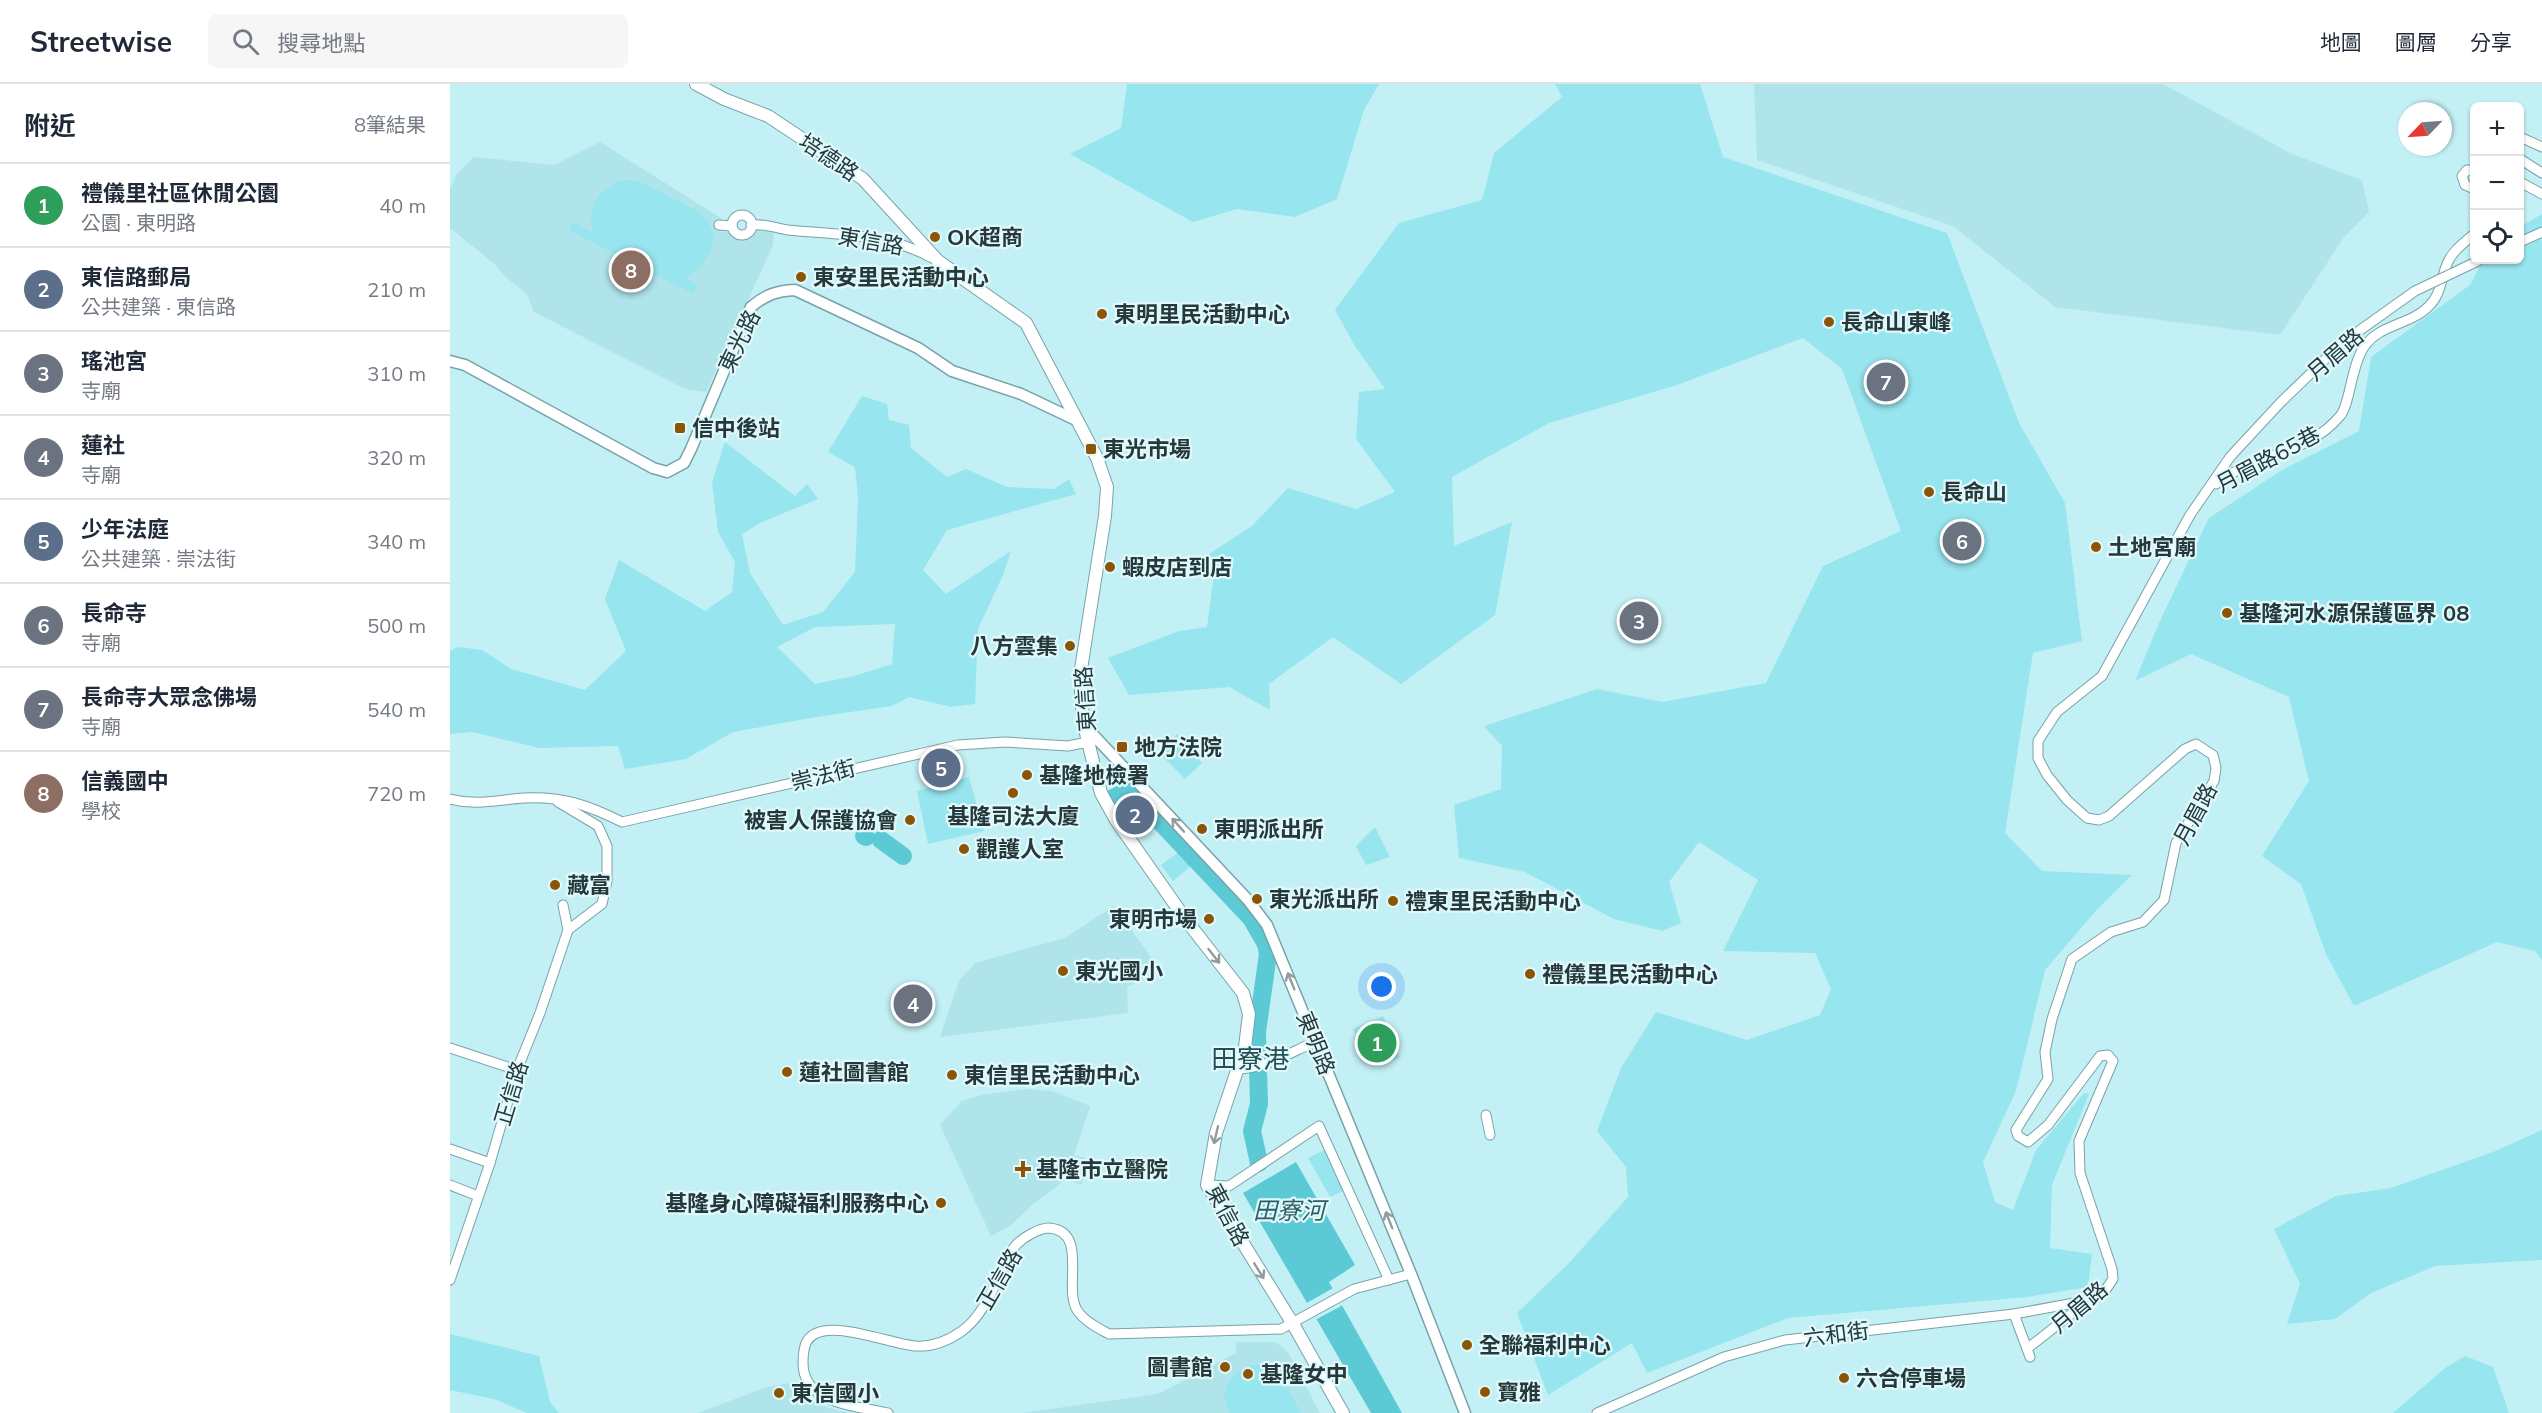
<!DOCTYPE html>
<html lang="zh-TW">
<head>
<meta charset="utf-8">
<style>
	:root { --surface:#fff; --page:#f6f6f7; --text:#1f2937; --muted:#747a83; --line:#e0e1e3; --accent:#8b5505 }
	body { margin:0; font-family:Mulish,"Noto Sans TC",sans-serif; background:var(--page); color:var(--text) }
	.controls { position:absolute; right:18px; top:18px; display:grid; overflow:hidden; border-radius:9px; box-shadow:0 2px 4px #0004 }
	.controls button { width:54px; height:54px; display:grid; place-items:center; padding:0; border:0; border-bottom:2px solid var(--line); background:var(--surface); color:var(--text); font:30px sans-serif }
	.compass { position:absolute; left:1948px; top:18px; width:54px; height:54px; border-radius:50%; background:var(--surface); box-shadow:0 2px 4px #0004; rotate:245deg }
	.you { position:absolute; left:932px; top:903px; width:21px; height:21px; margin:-15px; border:4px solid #fff; border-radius:50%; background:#1a73e8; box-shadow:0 0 0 9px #1a73e833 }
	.badge { display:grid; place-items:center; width:39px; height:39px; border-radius:50%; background:var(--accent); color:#fff; font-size:20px; font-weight:700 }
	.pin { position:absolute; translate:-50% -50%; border:3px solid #fff; box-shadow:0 2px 6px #0006 }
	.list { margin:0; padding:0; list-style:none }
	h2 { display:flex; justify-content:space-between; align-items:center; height:78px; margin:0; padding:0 24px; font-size:26px }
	h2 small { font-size:20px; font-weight:400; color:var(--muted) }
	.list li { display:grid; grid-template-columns:39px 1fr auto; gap:18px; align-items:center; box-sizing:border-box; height:84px; padding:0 24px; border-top:2px solid var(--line) }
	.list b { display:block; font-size:22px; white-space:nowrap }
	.list p { margin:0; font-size:20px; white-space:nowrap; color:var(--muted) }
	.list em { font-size:20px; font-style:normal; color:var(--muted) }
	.icon { flex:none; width:33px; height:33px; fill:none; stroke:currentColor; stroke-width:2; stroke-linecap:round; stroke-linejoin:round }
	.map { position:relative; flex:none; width:2092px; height:1329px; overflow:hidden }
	header { display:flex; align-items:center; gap:36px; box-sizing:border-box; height:84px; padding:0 30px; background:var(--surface); border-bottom:2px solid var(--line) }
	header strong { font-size:28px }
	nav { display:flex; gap:33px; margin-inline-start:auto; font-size:21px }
	.search { width:420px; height:54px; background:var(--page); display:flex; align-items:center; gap:15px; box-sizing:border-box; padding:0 21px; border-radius:9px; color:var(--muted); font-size:22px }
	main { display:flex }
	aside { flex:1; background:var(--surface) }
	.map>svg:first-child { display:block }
</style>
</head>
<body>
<header>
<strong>Streetwise</strong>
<div class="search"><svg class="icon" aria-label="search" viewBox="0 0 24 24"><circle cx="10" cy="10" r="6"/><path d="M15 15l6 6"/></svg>搜尋地點</div>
<nav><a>地圖</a><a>圖層</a><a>分享</a></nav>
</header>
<main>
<aside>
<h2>附近<small>8筆結果</small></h2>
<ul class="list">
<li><span class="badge" style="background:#2e9e5b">1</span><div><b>禮儀里社區休閒公園</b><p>公園 · 東明路</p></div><em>40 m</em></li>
<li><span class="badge" style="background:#5c6f8a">2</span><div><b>東信路郵局</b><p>公共建築 · 東信路</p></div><em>210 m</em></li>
<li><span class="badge" style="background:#6b7280">3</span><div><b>瑤池宮</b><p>寺廟</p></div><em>310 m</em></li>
<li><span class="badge" style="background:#6b7280">4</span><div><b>蓮社</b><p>寺廟</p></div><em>320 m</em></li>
<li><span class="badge" style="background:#5c6f8a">5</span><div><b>少年法庭</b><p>公共建築 · 崇法街</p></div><em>340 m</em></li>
<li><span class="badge" style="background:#6b7280">6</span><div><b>長命寺</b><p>寺廟</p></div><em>500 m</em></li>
<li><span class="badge" style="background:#6b7280">7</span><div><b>長命寺大眾念佛場</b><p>寺廟</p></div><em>540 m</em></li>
<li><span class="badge" style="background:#8d6e63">8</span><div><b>信義國中</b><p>學校</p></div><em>720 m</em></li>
</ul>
</aside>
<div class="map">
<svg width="2092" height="1329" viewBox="0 0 2092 1329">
	<rect width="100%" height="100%" fill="#c3f0f5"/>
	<g fill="#aee4ea">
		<polygon points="1304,0 1713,0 1842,70 1912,96 1919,128 1894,153 1830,251 1605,223 1503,142 1307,76"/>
		<polygon points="150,58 271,134 271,148 276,148 293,155 314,143 324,144 323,161 256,308 235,305 84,228 77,210 53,191 46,181 0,144 0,105 7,90 24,73 104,81"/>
		<polygon points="664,822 711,887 677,903 678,929 490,953 509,897 525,879 615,854"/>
		<polygon points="577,1005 602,1007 640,1022 624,1071 640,1075 631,1101 616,1095 582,1121 560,1142 541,1152 490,1041 512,1017 530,1011"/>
		<polygon points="786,1258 824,1258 831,1262 838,1268 870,1329 572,1329 708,1310 786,1269"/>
		<polygon points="349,1297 359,1314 378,1324 400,1329 248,1329 314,1304"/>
	</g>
	<g fill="#97e5ee" fill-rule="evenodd">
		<polygon points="677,0 929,0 914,26 887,115 845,133 787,125 743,138 620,70 671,44"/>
		<polygon points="1105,0 1250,0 1273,73 1497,149 1569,339 1615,419 1632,557 1583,569 1555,749 1592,787 1682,791 1644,829 1595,886 1566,1007 1533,1078 1545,1118 1563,1126 1586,1066 1634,1009 1639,1010 1602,1101 1600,1164 1642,1170 1638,1203 1578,1213 1338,1234 1197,1289 1182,1259 1098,1311 1067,1229 1120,1178 1178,1113 1176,1083 1147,1047 1171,984 1206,928 1297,956 1370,931 1381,905 1365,869 1273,867 1308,796 1249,758 1219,798 1231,839 1212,847 1164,835 1075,788 1009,774 1004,721 1051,705 1052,662 1034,642 1147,605 1212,618 1316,599 1373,482 1451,447 1392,285 1353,254 1227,301 1099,339 1002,393 1004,462 1062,438 1045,531 951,600 883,553 819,600 820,626 779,603 679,611 658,574 729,547 757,543 763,497 756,472 802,442 838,404 906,425 945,408 906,355 909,308 935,305 905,262 885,226 949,139 1032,116 1044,69 1112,13"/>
		<path d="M174,96c17,0 29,8 44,16 9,5 20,9 29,15 29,20 14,54 -12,67l12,7 -4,9 -124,-64 4,-8 20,11c-7,-27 6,-46 31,-53z"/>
		<polygon points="2092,130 2092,876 2085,867 2047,858 1904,922 1876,870 1851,800 1812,772 1859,697 1839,613 1741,570 1685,597 1709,539 1759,434 1832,386 1909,347 1921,273 2020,201 2033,176 2070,176 2070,143"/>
		<path d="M412,312l25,8 2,16 20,5 2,23 36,29 19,-8 41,18 47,2 15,-10 7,15 -129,36 -24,40 23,24 65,-43 -8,24 -25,54 -3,75 -24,3 -42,-10 -17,9 -76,11 -83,15 -47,27 -61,10 -7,-23 -79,2 -67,-16 -22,2v-83l8,-4 24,3 29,19 74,21 41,-39 -21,-52 14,-39 86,51 27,-19 3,-30 -17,-30 -6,-50 13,-40 70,54 12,-12 11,15 -56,23 -20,12 8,39 33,52 40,-13 32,-40 3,-73 -3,-32 -27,-15zM445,540l-3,40 -38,12 -39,8 -38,-37 38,-20z"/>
		<polygon points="727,650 752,679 735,695 710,670"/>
		<polygon points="519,693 534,747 478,760 467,707"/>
		<polygon points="925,743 940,773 916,781 906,762"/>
		<polygon points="730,767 741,782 723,797 711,781"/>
		<polygon points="933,932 950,974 922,982 903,945"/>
		<polygon points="2092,1046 2092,1176 1985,1182 1921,1209 1885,1235 1837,1240 1850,1200 1824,1145 1886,1112 1941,1104 2043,1068"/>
		<polygon points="879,1064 898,1105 880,1113 858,1074"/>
		<polygon points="0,1250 89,1272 100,1318 109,1329 77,1329 44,1315 0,1306"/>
		<polygon points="2015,1272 2043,1283 2059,1329 1943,1329 1995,1284"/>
		<path d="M817,1280l12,10 22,39h-71l-6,-16c4,-24 20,-33 43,-33z"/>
	</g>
	<polygon fill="#5bcad5" points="846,1078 905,1181 879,1198 952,1329 921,1329 793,1109"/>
	<polygon fill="#c3f0f5" points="885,1203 895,1220 865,1236 855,1220"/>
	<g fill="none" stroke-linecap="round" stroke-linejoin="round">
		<g stroke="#5bcad5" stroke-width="18">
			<polyline points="663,714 677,707 684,710 801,834 816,860 818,870 807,948 809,1020 802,1047 809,1079"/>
			<polyline points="414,752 416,753"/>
			<polyline points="431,756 453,772"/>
		</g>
		<defs>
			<g id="minor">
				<polyline points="2070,53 2092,63"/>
				<polyline points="2070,75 2092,89"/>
				<polyline points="2024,87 2017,86 2012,92 2015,101 2024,105"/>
				<polyline points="2070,98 2092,110"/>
				<circle cx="292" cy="141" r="10"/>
				<polyline points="269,141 282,142"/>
				<path d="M301,141c14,-2 24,3 37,5 48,5 99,3 142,27"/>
				<polyline points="2070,158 2092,148"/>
				<path d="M1766,400c38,-31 91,-28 124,-68 10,-11 11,-50 24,-69 15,-23 47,-22 65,-41 12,-11 12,-28 18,-42 5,-13 17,-21 27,-30"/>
				<path d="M0,715c28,7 46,1 74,-1 38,-2 64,7 98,24l336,-77 47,-3 63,4 25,-5"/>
				<polyline points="108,718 148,742 157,762 157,797 152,820 118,846"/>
				<polyline points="0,964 67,986"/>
				<path d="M788,985c26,0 53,-17 77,-27"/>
				<polyline points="1036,1031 1040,1051"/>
				<polyline points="0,1065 40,1079"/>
				<polyline points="0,1101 28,1112"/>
				<polyline points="757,1101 779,1102 869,1042 939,1196"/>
				<polyline points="0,1196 40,1079 67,986 90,929 118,846 113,821"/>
				<polyline points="1564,1230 1580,1273"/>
				<polyline points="1578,1264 1638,1217 1654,1208 1663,1195 1662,1185 1630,1089 1629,1057 1663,977 1658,971 1650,972 1598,1041 1578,1058 1568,1052 1566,1046 1598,995 1595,968 1602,935 1622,875 1661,848 1693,838 1714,816 1726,759 1764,697 1766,684 1763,671 1746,660 1735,665 1659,732 1649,736 1637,734 1617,716 1597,691 1588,674 1588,657 1607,628 1652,592 1740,431 1780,373 1831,318 1892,259"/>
				<path d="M438,1329c-30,-7 -85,-8 -85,-50 0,-7 0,-15 4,-22 16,-26 82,3 108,5 16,1 33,-5 47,-15 22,-16 31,-44 44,-68 3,-6 6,-15 11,-19 7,-7 22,-16 32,-16 40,3 14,59 28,82 7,11 21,18 32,24l172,-5 73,-40 57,-15"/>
				<polyline points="1147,1329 1274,1273 1335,1256 1564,1230 1635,1217"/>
			</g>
			<g id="tertiary">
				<path d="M0,277l15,4 188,103 14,4 17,-9 7,-14 60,-142c14,-12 25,-16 44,-17l123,58 34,23 69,23 57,27"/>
				<polyline points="634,641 798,816 817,841 961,1190 1015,1329"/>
			</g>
			<polyline id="secondary" points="246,0 274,15 318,32 413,95 488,177 576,239 647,374 657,403 655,432 631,585 631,614 634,641 645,686 651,709 666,736 736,836 793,909 799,930 795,963 766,1049 757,1101 843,1240 893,1329"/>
		</defs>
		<use href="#minor" stroke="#78a2a7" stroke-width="11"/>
		<use href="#tertiary" stroke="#78a2a7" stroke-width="13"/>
		<use href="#secondary" stroke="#78a2a7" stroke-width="14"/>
		<use href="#minor" stroke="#fff" stroke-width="9"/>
		<use href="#tertiary" stroke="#fff" stroke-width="10"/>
		<use href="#secondary" stroke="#fff" stroke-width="12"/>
		<defs>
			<polyline id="minor-bridge" points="1892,259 1965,207 2030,176"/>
		</defs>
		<use href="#minor-bridge" stroke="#78a2a7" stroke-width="11" stroke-linecap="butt"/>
		<use href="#minor-bridge" stroke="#fff" stroke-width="9"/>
	</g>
	<defs><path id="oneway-shaft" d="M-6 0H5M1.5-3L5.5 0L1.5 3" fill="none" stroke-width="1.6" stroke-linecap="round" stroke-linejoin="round" transform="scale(1.5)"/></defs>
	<g stroke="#929c9c">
		<use href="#oneway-shaft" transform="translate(728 741) rotate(-132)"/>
		<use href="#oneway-shaft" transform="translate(764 872) rotate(52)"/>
		<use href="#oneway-shaft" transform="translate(841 897) rotate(-112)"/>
		<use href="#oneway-shaft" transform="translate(766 1051) rotate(103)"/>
		<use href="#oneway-shaft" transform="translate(939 1136) rotate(-112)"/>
		<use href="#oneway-shaft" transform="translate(809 1187) rotate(58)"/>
	</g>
	<g fill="#8b5505" stroke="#dff9fc" stroke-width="2">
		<circle cx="485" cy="153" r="6"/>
		<circle cx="351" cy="193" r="6"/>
		<circle cx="652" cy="230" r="6"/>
		<circle cx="1379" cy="238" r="6"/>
		<rect x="224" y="338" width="12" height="12" rx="3"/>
		<rect x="635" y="359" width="12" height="12" rx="3"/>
		<circle cx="1479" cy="408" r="6"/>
		<circle cx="1646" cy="463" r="6"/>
		<circle cx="660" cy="483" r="6"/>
		<circle cx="1777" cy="529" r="6"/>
		<circle cx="620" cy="562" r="6"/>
		<rect x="666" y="657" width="12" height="12" rx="3"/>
		<circle cx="577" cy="691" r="6"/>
		<circle cx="563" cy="709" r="6"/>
		<circle cx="460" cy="736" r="6"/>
		<circle cx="752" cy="745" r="6"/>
		<circle cx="514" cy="765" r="6"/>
		<circle cx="105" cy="801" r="6"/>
		<circle cx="807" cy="815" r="6"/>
		<circle cx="943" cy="817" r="6"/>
		<circle cx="759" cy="835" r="6"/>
		<circle cx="613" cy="887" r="6"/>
		<circle cx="1080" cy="890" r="6"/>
		<circle cx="337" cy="988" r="6"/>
		<circle cx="502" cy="991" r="6"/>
		<path d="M570 1076h6v6h6v6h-6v6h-6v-6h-6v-6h6z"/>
		<circle cx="491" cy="1119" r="6"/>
		<circle cx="1017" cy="1261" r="6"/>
		<circle cx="775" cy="1283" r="6"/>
		<circle cx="798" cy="1290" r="6"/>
		<circle cx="1394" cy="1294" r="6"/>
		<circle cx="1035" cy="1308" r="6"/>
		<circle cx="329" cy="1309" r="6"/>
	</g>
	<g text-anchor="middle" stroke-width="4.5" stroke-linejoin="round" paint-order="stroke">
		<g font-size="22" fill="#26383a" stroke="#dff9fc">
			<text transform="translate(379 73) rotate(34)" y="8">培德路</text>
			<text transform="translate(421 157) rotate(10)" y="8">東信路</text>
			<text transform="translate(289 257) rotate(-64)" y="8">東光路</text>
			<text transform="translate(1885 270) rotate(-41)" y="8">月眉路</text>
			<text transform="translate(1818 375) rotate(-28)" y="8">月眉路65巷</text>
			<text transform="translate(635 615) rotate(-94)" y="8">東信路</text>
			<text transform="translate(373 691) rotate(-14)" y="8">崇法街</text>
			<text transform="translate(1745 730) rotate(-62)" y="8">月眉路</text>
			<text transform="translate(866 959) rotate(68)" y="8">東明路</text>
			<text transform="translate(61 1009) rotate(-73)" y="8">正信路</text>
			<text transform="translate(778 1131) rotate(62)" y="8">東信路</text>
			<text transform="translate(549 1195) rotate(-60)" y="8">正信路</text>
			<text transform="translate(1629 1223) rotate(-40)" y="8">月眉路</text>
			<text transform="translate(1386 1250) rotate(-7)" y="8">六和街</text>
		</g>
		<g font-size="22" font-weight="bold" fill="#26383a" stroke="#dff9fc" text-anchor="start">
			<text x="497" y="161">OK超商</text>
			<text x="363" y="201">東安里民活動中心</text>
			<text x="664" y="238">東明里民活動中心</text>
			<text x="1391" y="246">長命山東峰</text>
			<text x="242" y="352">信中後站</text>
			<text x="653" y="373">東光市場</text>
			<text x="1491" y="416">長命山</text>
			<text x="1658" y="471">土地宮廟</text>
			<text x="672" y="491">蝦皮店到店</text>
			<text x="1789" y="537">基隆河水源保護區界 08</text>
			<text x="608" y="570" text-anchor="end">八方雲集</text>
			<text x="684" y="671">地方法院</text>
			<text x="589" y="699">基隆地檢署</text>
			<text x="563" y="740" text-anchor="middle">基隆司法大廈</text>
			<text x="448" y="744" text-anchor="end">被害人保護協會</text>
			<text x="764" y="753">東明派出所</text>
			<text x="526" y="773">觀護人室</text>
			<text x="117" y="809">藏富</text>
			<text x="819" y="823">東光派出所</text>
			<text x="955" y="825">禮東里民活動中心</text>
			<text x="747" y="843" text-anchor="end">東明市場</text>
			<text x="625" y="895">東光國小</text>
			<text x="1092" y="898">禮儀里民活動中心</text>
			<text x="349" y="996">蓮社圖書館</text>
			<text x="514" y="999">東信里民活動中心</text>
			<text x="586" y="1093">基隆市立醫院</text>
			<text x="479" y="1127" text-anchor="end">基隆身心障礙福利服務中心</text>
			<text x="1029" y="1269">全聯福利中心</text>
			<text x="763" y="1291" text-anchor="end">圖書館</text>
			<text x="810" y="1298">基隆女中</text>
			<text x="1406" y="1302">六合停車場</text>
			<text x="1047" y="1316">寶雅</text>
			<text x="341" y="1317">東信國小</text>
		</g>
		<g font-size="24" font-style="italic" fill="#2e5e63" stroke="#dff9fc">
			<text x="839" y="1135">田寮河</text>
		</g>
		<g font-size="26" fill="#264f53" stroke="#dff9fc">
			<text x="800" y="984">田寮港</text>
		</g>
	</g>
</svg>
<div class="controls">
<button>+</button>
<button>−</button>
<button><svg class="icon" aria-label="locate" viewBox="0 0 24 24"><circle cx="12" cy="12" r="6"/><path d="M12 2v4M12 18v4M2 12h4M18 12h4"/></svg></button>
</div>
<svg class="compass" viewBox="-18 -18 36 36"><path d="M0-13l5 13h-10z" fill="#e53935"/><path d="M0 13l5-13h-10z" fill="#747a83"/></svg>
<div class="you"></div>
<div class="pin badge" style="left:927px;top:959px;background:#2e9e5b">1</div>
<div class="pin badge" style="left:685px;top:731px;background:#5c6f8a">2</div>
<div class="pin badge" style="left:1189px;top:537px;background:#6b7280">3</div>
<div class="pin badge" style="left:463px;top:920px;background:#6b7280">4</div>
<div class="pin badge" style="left:491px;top:684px;background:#5c6f8a">5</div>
<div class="pin badge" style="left:1512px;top:457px;background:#6b7280">6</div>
<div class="pin badge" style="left:1436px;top:298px;background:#6b7280">7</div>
<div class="pin badge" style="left:181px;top:186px;background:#8d6e63">8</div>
</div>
</main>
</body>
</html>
